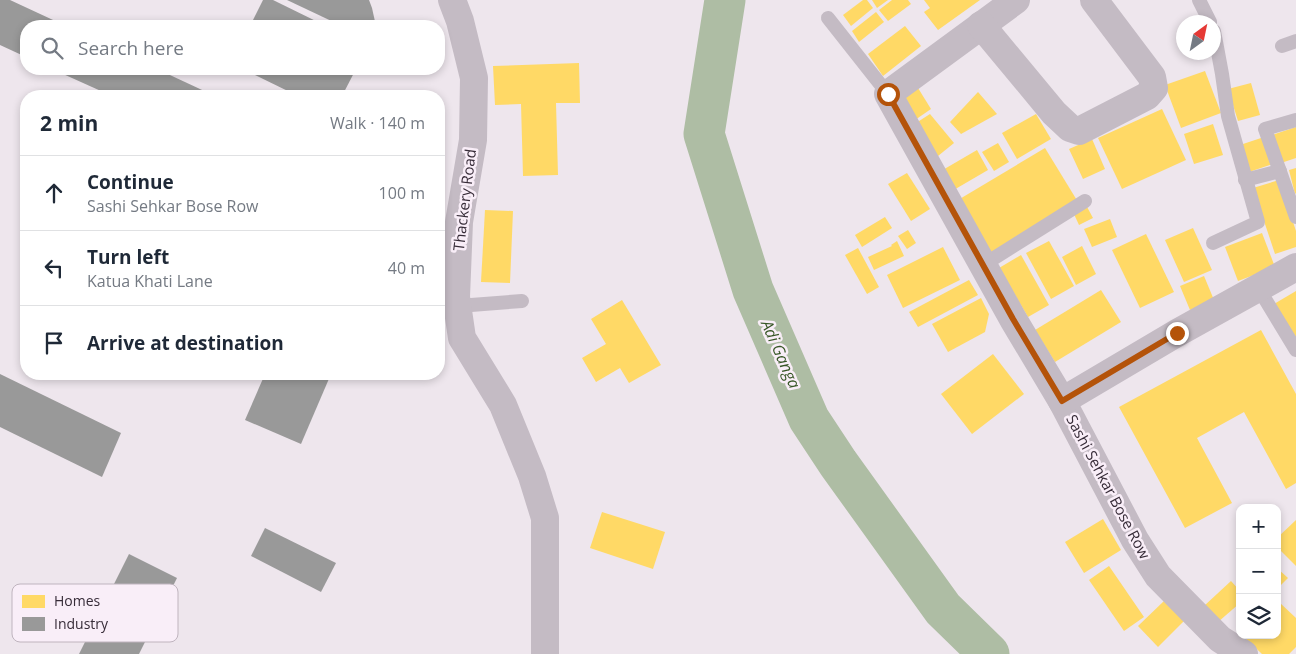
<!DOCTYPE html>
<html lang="en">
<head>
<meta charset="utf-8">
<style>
	:root { --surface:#fff; --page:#f2f2f3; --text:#1f2937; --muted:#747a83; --line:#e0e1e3 }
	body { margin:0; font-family:"Open Sans",sans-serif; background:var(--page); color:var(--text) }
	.controls { position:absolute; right:15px; bottom:15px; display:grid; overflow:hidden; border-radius:10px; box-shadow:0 2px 8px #0003 }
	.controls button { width:45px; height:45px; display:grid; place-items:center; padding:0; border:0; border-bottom:1px solid var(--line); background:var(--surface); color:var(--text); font:25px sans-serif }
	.compass { position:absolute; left:1176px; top:15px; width:45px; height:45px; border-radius:50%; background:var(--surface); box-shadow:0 2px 8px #0003; rotate:33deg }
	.stop { position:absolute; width:15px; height:15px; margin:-11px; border:4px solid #b45309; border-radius:50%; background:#fff }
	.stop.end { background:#b45309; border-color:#fff; box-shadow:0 1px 5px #0008 }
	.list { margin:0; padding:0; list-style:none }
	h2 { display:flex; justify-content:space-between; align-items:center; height:65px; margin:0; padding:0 20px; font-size:21px }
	h2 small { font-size:16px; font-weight:400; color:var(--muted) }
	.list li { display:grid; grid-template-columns:32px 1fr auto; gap:15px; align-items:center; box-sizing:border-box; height:75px; padding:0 20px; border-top:1px solid var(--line) }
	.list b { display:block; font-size:19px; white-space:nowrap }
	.list p { margin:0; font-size:16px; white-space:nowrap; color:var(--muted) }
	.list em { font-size:16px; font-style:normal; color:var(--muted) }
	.icon { flex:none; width:28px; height:28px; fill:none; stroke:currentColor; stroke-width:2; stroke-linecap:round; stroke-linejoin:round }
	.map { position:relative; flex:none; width:1296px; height:654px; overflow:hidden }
	.search { position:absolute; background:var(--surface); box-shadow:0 2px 8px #0003; left:20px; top:20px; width:425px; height:55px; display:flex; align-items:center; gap:12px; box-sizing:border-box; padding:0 18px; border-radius:20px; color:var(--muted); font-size:19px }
	.panel { position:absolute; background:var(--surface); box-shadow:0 2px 8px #0003; left:20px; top:90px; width:425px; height:290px; border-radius:20px }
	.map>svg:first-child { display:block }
</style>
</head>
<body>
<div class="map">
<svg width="1296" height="654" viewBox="0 0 1296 654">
	<rect width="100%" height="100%" fill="#eee6ed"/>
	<g fill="#ffd966">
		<polygon points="863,0 867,0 873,8 851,26 843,15"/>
		<polygon points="872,0 888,0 877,8"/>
		<polygon points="892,0 908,0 911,4 888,21 879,10"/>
		<polygon points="924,0 980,0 938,30 924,12 930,8"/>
		<polygon points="876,12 884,22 859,42 852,31"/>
		<polygon points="905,26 921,46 883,76 868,54"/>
		<polygon points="579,63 580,103 556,103 558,175 523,176 521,104 495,105 493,66"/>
		<polygon points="1205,71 1221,113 1181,128 1165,85"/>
		<polygon points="1251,83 1260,115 1238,121 1228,89"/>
		<polygon points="918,88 931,109 915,120 902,99"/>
		<polygon points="978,92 997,114 961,134 950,122"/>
		<polygon points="1162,109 1186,160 1122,189 1098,138"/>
		<polygon points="930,114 954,143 938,156 916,123"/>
		<polygon points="1036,114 1051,139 1017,159 1002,133"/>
		<polygon points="1213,124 1223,155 1194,164 1184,134"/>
		<polygon points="1296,127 1296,158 1281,163 1272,135"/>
		<polygon points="1264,137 1273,164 1249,172 1240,145"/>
		<polygon points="1092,139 1105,169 1083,179 1069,149"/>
		<polygon points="998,143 1009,162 994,171 982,152"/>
		<polygon points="1045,148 1078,202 991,254 958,200"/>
		<polygon points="977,150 988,170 952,191 941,171"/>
		<polygon points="1296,168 1296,193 1295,194 1289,170"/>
		<polygon points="907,173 930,209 911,221 888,184"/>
		<polygon points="1279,180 1296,231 1296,247 1275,254 1253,188"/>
		<polygon points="1086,205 1093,218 1079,225 1073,212"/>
		<polygon points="485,210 513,211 510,283 481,282"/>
		<polygon points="885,217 892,228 862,247 855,235"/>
		<polygon points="1110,219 1117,237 1092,247 1084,229"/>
		<polygon points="1193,228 1212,270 1184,282 1165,240"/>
		<polygon points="908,230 916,243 907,249 898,236"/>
		<polygon points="1262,233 1275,267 1238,281 1225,247"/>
		<polygon points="1146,234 1174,292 1140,308 1112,250"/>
		<polygon points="897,241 904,256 874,270 868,257 892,246 891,245"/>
		<polygon points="1049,241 1074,286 1051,299 1026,253"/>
		<polygon points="1082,246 1096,274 1076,285 1062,257"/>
		<polygon points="943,247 960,280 903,308 887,275"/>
		<polygon points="858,248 879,287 867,294 845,255"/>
		<polygon points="1021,255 1049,305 1028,317 999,268"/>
		<polygon points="1204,276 1214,300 1190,310 1180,286"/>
		<polygon points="969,280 978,295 918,327 909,312"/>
		<polygon points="1101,290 1121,322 1055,362 1035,330"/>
		<polygon points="1296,291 1296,343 1274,304"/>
		<polygon points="981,298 989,314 985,332 948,352 932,324"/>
		<polygon points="622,300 661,365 629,383 620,368 596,382 582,358 606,344 591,319"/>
		<polygon points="1261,330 1296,394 1296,483 1286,489 1244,412 1197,438 1232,503 1185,528 1119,407"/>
		<polygon points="993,354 1024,394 972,434 941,394"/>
		<polygon points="602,512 665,532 653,569 590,548"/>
		<polygon points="1103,519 1121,550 1084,573 1065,542"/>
		<polygon points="1296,520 1296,566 1277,547 1277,538"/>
		<polygon points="1109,566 1144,617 1124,631 1089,580"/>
		<polygon points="1277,568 1288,578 1277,589"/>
		<polygon points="1231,581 1240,591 1240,603 1218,622 1204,606"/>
		<polygon points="1164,601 1184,621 1158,647 1138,626"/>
		<polygon points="1279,602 1296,618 1296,647 1289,654 1262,654 1244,637 1246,635 1277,635 1277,603"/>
	</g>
	<g fill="#999">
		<polygon points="0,0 10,0 66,26 26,26 26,57 0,45"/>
		<polygon points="263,0 273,0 326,26 250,26"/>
		<polygon points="287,0 369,0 372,8 376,26 342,26"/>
		<polygon points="52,69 157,69 215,96 112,96"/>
		<polygon points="243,69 356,69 342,96 298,96"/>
		<polygon points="0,374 121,433 102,477 0,427"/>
		<polygon points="265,374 331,374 301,444 245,420"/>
		<polygon points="265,528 336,563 321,592 251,556"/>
		<polygon points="129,554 177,578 139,654 79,654"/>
	</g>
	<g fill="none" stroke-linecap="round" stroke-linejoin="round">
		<polyline stroke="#aebda4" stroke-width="41" points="725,0 704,134 753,290 809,419 838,463 943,609 989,654"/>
		<g stroke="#c4bbc4" stroke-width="14">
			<polyline points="1199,0 1210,22"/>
			<polyline points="828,18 888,94"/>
			<polyline points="1282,46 1296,41"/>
			<polyline points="1296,120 1265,129 1296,217"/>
			<polyline points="1245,180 1280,171"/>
			<polyline points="1213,243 1258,222 1228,116 1222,74 1214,31"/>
			<polyline points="983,265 1085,201"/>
			<polyline points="1259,289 1296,350"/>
			<polyline points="458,306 522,301"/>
		</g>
		<g stroke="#c4bbc4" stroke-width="28">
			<polyline points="452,0 460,21 474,78 473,140 459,222 456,297 462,338 503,405 532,476 545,518 545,654"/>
			<polyline points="1016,0 888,94 1013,319 1062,401 1135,540 1158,576 1220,639 1244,654"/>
			<polyline points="981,25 1054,113 1070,128 1079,131 1147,96 1154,88 1152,77 1094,0"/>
			<polyline points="1062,401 1177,333 1296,267"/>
		</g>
	</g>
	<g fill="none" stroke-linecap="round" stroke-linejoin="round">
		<polyline stroke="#b45309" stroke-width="6" points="888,94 1013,319 1062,401 1177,333"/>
	</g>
	<g text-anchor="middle" stroke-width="5" stroke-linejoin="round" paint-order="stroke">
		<g font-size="15" fill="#372c38" stroke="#f9eef8">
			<text transform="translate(465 200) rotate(-83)" y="5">Thackery Road</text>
			<text transform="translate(1108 487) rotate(62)" y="5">Sashi Sehkar Bose Row</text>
		</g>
		<g font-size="16" font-style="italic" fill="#365625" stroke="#f9eef8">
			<text transform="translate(781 354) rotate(66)" y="6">Adi Ganga</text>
		</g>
	</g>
	<rect x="12" y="584" width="166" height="58" rx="8" fill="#f9eef8" stroke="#bfb4be" stroke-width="1"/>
	<rect x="22" y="595" width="23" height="13" fill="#ffd966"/>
	<rect x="22" y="617" width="23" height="14" fill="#999"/>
	<g font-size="14" fill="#372c38">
		<text x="54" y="606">Homes</text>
		<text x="54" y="629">Industry</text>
	</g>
</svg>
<div class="controls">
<button>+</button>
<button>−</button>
<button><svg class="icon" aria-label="layers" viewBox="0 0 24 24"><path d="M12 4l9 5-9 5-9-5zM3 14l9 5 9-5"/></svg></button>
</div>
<svg class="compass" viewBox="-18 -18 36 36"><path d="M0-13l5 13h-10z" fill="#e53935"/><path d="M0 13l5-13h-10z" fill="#747a83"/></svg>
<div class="stop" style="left:888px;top:94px"></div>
<div class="stop end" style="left:1177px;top:333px"></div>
<div class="search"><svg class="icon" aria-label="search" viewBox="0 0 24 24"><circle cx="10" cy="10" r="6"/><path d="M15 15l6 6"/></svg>Search here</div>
<section class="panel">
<h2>2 min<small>Walk · 140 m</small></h2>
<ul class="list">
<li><svg class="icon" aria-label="ahead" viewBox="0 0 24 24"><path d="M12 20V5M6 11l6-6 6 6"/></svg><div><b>Continue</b><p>Sashi Sehkar Bose Row</p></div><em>100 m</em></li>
<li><svg class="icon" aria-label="left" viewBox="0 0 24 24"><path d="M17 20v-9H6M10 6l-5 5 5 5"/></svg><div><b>Turn left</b><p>Katua Khati Lane</p></div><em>40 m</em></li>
<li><svg class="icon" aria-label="arrive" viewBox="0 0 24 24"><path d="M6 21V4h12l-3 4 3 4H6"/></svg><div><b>Arrive at destination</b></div></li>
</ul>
</section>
</div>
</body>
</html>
